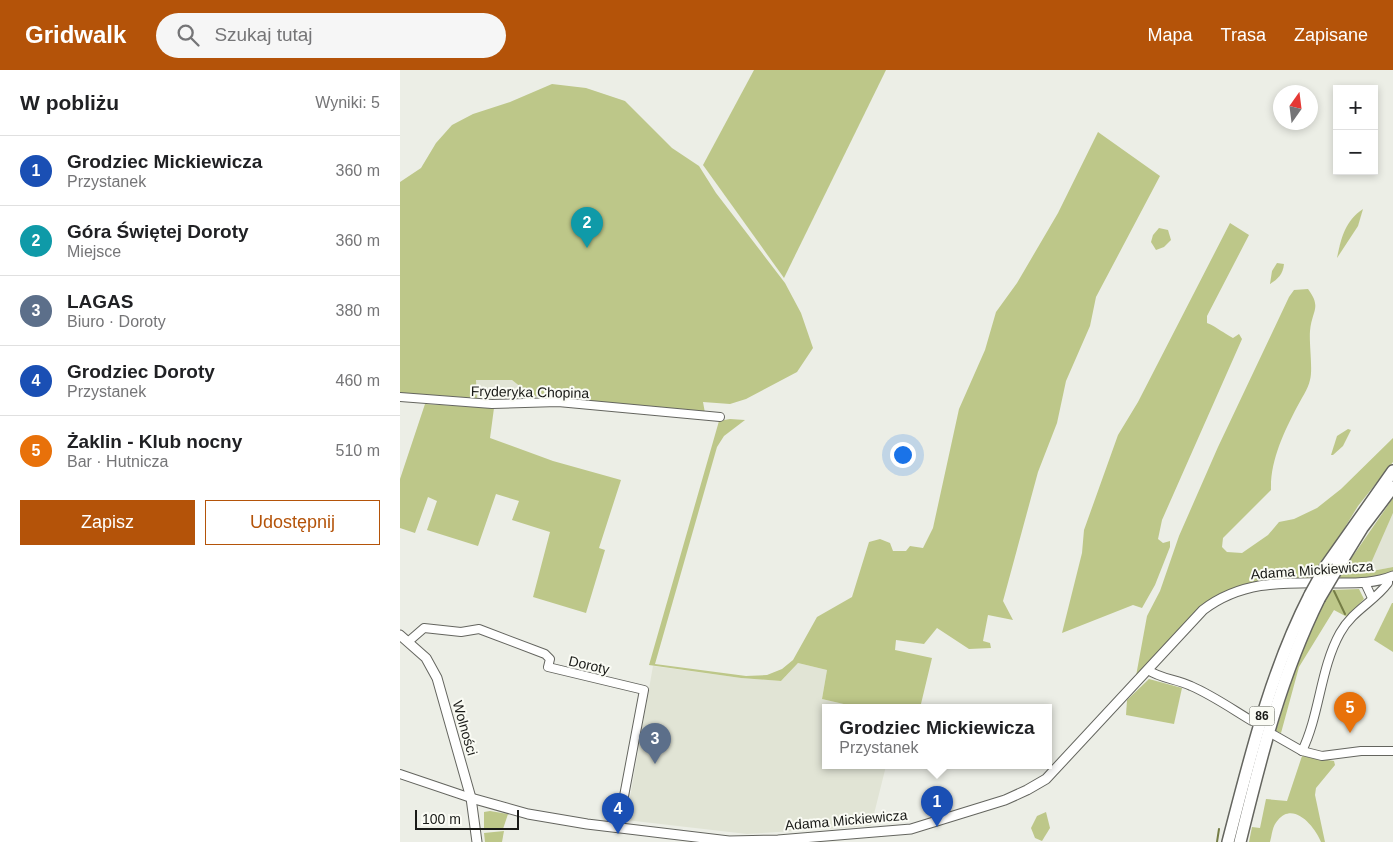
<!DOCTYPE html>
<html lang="pl">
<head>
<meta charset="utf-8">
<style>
	:root { --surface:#fff; --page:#f6f6f6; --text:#202124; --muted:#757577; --line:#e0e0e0; --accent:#b45309 }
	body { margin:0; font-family:Helvetica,sans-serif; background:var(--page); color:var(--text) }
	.controls { position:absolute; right:15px; top:15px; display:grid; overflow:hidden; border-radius:0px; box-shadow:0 2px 8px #0003 }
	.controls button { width:45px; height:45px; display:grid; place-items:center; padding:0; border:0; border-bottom:1px solid var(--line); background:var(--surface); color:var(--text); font:25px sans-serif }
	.compass { position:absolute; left:873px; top:15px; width:45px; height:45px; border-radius:50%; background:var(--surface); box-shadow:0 2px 8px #0003; rotate:14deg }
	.scale { position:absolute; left:15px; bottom:12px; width:104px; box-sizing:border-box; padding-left:5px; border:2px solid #191a17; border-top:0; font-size:14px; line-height:18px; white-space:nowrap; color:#191a17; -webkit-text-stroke:4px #fafbf4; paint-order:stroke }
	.you { position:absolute; left:502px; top:384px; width:18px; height:18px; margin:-12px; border:4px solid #fff; border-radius:50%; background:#1a73e8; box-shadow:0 0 0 8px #1a73e833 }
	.badge { display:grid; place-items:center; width:32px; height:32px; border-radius:50%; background:var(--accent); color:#fff; font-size:16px; font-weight:700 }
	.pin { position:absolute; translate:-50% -41px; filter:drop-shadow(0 1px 2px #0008) }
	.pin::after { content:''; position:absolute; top:26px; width:18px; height:15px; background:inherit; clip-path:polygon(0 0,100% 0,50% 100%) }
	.popup { position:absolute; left:422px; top:634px; width:230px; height:65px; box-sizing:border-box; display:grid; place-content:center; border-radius:0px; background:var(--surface); filter:drop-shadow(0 1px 4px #0005); font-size:16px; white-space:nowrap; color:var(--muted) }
	.popup b { font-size:19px; color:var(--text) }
	.popup::after { content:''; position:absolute; left:50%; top:100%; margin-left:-10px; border:10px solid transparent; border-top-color:var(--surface) }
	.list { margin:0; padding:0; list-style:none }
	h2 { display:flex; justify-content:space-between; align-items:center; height:65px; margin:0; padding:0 20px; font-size:21px }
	h2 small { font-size:16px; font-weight:400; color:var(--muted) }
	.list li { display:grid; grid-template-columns:32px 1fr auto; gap:15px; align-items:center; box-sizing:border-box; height:70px; padding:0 20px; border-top:1px solid var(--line) }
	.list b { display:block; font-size:19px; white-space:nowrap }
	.list p { margin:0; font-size:16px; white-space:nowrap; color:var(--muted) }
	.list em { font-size:16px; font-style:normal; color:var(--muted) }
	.actions { display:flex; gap:10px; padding:15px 20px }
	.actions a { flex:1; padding:11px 0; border:1px solid var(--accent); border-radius:0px; text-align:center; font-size:18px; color:var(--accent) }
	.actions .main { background:var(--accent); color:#fff }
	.icon { flex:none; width:28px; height:28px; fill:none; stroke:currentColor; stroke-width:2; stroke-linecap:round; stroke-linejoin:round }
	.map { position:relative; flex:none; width:993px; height:772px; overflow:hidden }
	header { display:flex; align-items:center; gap:30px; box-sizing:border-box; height:70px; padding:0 25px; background:var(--accent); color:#fff }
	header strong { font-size:24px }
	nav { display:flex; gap:28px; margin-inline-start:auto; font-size:18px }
	.search { width:350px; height:45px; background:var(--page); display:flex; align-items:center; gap:12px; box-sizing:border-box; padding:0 18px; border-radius:28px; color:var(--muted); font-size:19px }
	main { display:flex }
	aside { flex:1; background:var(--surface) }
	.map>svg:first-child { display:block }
</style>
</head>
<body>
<header>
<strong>Gridwalk</strong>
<div class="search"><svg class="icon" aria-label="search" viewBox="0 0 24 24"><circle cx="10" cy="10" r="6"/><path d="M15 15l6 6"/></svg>Szukaj tutaj</div>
<nav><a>Mapa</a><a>Trasa</a><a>Zapisane</a></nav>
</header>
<main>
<aside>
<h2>W pobliżu<small>Wyniki: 5</small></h2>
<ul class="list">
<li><span class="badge" style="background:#1a4fb4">1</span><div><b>Grodziec Mickiewicza</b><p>Przystanek</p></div><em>360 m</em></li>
<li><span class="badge" style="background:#0f9aa8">2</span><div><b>Góra Świętej Doroty</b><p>Miejsce</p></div><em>360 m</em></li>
<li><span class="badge" style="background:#5c6f8a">3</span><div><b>LAGAS</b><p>Biuro · Doroty</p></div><em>380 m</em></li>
<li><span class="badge" style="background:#1a4fb4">4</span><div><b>Grodziec Doroty</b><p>Przystanek</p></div><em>460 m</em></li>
<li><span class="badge" style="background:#e8710a">5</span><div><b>Żaklin - Klub nocny</b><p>Bar · Hutnicza</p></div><em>510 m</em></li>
</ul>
<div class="actions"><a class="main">Zapisz</a><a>Udostępnij</a></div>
</aside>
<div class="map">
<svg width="993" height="772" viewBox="0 0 993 772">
	<rect width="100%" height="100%" fill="#eceee6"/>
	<g fill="#e1e4d5">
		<polygon points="76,310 112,310 132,326 77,328"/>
		<polygon points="993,443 993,497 967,502 968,497"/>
		<polygon points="398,593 427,600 422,629 461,638 426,638 426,696 486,696 471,756 347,764 226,750 253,596 341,608 381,611"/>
	</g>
	<g fill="#bdc789">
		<polygon points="354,0 486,0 384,208 303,95"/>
		<polygon points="152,14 186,18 225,31 272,78 299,96 316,123 385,213 401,243 413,278 397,302 346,329 330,334 303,332 305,343 132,326 112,310 76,310 77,328 0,323 0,112 21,98 36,73 52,55 73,44 110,32"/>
		<polygon points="698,62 760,106 696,227 690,256 666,311 657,353 638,402 603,531 613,550 588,545 583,571 590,573 591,578 569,579 537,558 524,574 496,570 495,580 532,588 520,638 461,638 422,629 427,600 398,593 381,611 341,608 249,595 319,351 330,349 345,350 324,366 317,377 255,594 346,606 367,605 382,599 393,590 417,547 452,527 469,472 480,469 490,473 493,481 506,481 510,476 523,478 533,458 559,339 585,280 596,242 617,213 658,143"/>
		<path d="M963,139l-5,17 -21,32c4,-20 8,-37 26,-49z"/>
		<path d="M830,153l19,12 -42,81v7c10,4 16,10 26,15l6,-4 3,5 -80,181 -4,19 5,4 7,-2v6l-15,38 -13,23 -9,-3 -71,28 20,-80 2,-23 34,-95 20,-33z"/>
		<polygon points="759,158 768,160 771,170 764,177 756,180 751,172 753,165"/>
		<path d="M877,193l7,1c-1,10 -6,15 -14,20l2,-13z"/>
		<path d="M908,219c14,19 4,21 2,42 -1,13 3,39 0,49 -2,9 -9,19 -13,27 -13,25 -27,54 -26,83l-48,48 -1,9 5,5 15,1 26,-18 11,-13 15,-3 23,-11 24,-19 52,-51v24l-35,44 -41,67c-17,15 -56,6 -78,13 -29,9 -77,66 -100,89l-3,1 11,-60 13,-25 19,-55 39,-89 71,-150 5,-7z"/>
		<polygon points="25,334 94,338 90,368 153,391 221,410 199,478 205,480 186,543 133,527 150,462 112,450 119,431 96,424 78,476 27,460 37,431 28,427 15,463 0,458 0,409"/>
		<polygon points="948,359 951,360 943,376 933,385 931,385 937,366"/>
		<polygon points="993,428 993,443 967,502 993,497 993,502 965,509 937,509"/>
		<path d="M959,519l5,10 -17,18 -13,-7 -35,57 -18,66 -5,-2c15,-49 29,-97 55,-141z"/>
		<polygon points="992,533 993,533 993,582 974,570"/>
		<polygon points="749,609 782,618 774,654 726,645 727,630"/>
		<path d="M902,686l32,5 1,4 -19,23 -1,7 10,47h-4c-6,-15 -27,-41 -43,-22 -6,6 -6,15 -8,22h-21l3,-15 8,1 6,-29 21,2z"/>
		<polygon points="90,741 108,744 103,759 84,758 84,742"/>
		<polygon points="646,742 650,758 642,771 635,768 631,758 637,746"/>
		<polygon points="104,761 102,772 85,772 84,763"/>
	</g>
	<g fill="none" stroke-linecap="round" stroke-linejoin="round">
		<g stroke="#757d46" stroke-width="2">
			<polyline points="934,521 945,544"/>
			<polyline points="817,772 819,759"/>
		</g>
		<defs>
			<g id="minor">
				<polyline points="0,327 92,334 158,332 320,347"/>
				<polyline points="965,513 972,528"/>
				<polyline points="9,571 24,558 61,562 79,559 145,584 150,589 148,597 244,620 218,758"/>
				<path d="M748,600c13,9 29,9 43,16 21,9 41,23 61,35"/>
				<polyline points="874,665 902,681 922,686 961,681 993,681"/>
				<path d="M902,681c18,-37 18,-82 38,-118 13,-23 34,-31 48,-50v-5"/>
				<polyline points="0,704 71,728"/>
			</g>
			<g id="tertiary">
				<polyline points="0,565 26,588 37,608 71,728 77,772"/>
				<path d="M71,728l57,16 59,10 142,17 49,-1 133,-11 94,-29 22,-10 19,-11 157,-169c42,-32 87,-27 137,-27 18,0 36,0 53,-7"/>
			</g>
			<g id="primary">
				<polyline points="926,496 993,401"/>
				<polyline points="938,497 962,458 993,417"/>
				<path d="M828,772c22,-84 42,-169 82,-247"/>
				<path d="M840,772c21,-85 40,-164 79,-243"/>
			</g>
		</defs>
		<use href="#minor" stroke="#64655f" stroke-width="10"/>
		<use href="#tertiary" stroke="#64655f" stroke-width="11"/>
		<use href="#primary" stroke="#64655f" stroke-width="14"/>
		<use href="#minor" stroke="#fff" stroke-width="8"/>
		<use href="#tertiary" stroke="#fff" stroke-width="9"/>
		<use href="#primary" stroke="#fff" stroke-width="11"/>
		<defs>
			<g id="primary-bridge">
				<polyline points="910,525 926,496"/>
				<polyline points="919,529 938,497"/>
			</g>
		</defs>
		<use href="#primary-bridge" stroke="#64655f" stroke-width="14" stroke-linecap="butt"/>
		<use href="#primary-bridge" stroke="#fff" stroke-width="11"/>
	</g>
	<g text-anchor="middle" stroke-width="4" stroke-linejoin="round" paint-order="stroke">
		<rect fill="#fafbf4" stroke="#5c5e59" stroke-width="1" x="849.5" y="636.5" width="25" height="19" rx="4"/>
		<g font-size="12" font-weight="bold" fill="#191a17">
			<text x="862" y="650">86</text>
		</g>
		<g font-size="14" fill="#191a17" stroke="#fafbf4">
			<text transform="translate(130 322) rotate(1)" y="5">Fryderyka Chopina</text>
			<text transform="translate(912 500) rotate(-4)" y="5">Adama Mickiewicza</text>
			<text transform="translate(189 595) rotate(13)" y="5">Doroty</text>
			<text transform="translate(65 658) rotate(74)" y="5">Wolności</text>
			<text transform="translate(446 750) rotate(-5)" y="5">Adama Mickiewicza</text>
		</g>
	</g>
</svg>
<div class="controls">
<button>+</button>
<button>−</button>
</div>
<svg class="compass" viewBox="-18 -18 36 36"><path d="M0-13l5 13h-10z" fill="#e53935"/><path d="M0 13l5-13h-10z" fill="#757577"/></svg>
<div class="scale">100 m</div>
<div class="you"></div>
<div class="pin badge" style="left:537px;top:757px;background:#1a4fb4">1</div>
<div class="popup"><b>Grodziec Mickiewicza</b>Przystanek</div>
<div class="pin badge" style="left:187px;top:178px;background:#0f9aa8">2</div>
<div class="pin badge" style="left:255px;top:694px;background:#5c6f8a">3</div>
<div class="pin badge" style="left:218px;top:764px;background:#1a4fb4">4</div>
<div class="pin badge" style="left:950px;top:663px;background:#e8710a">5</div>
</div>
</main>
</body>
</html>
